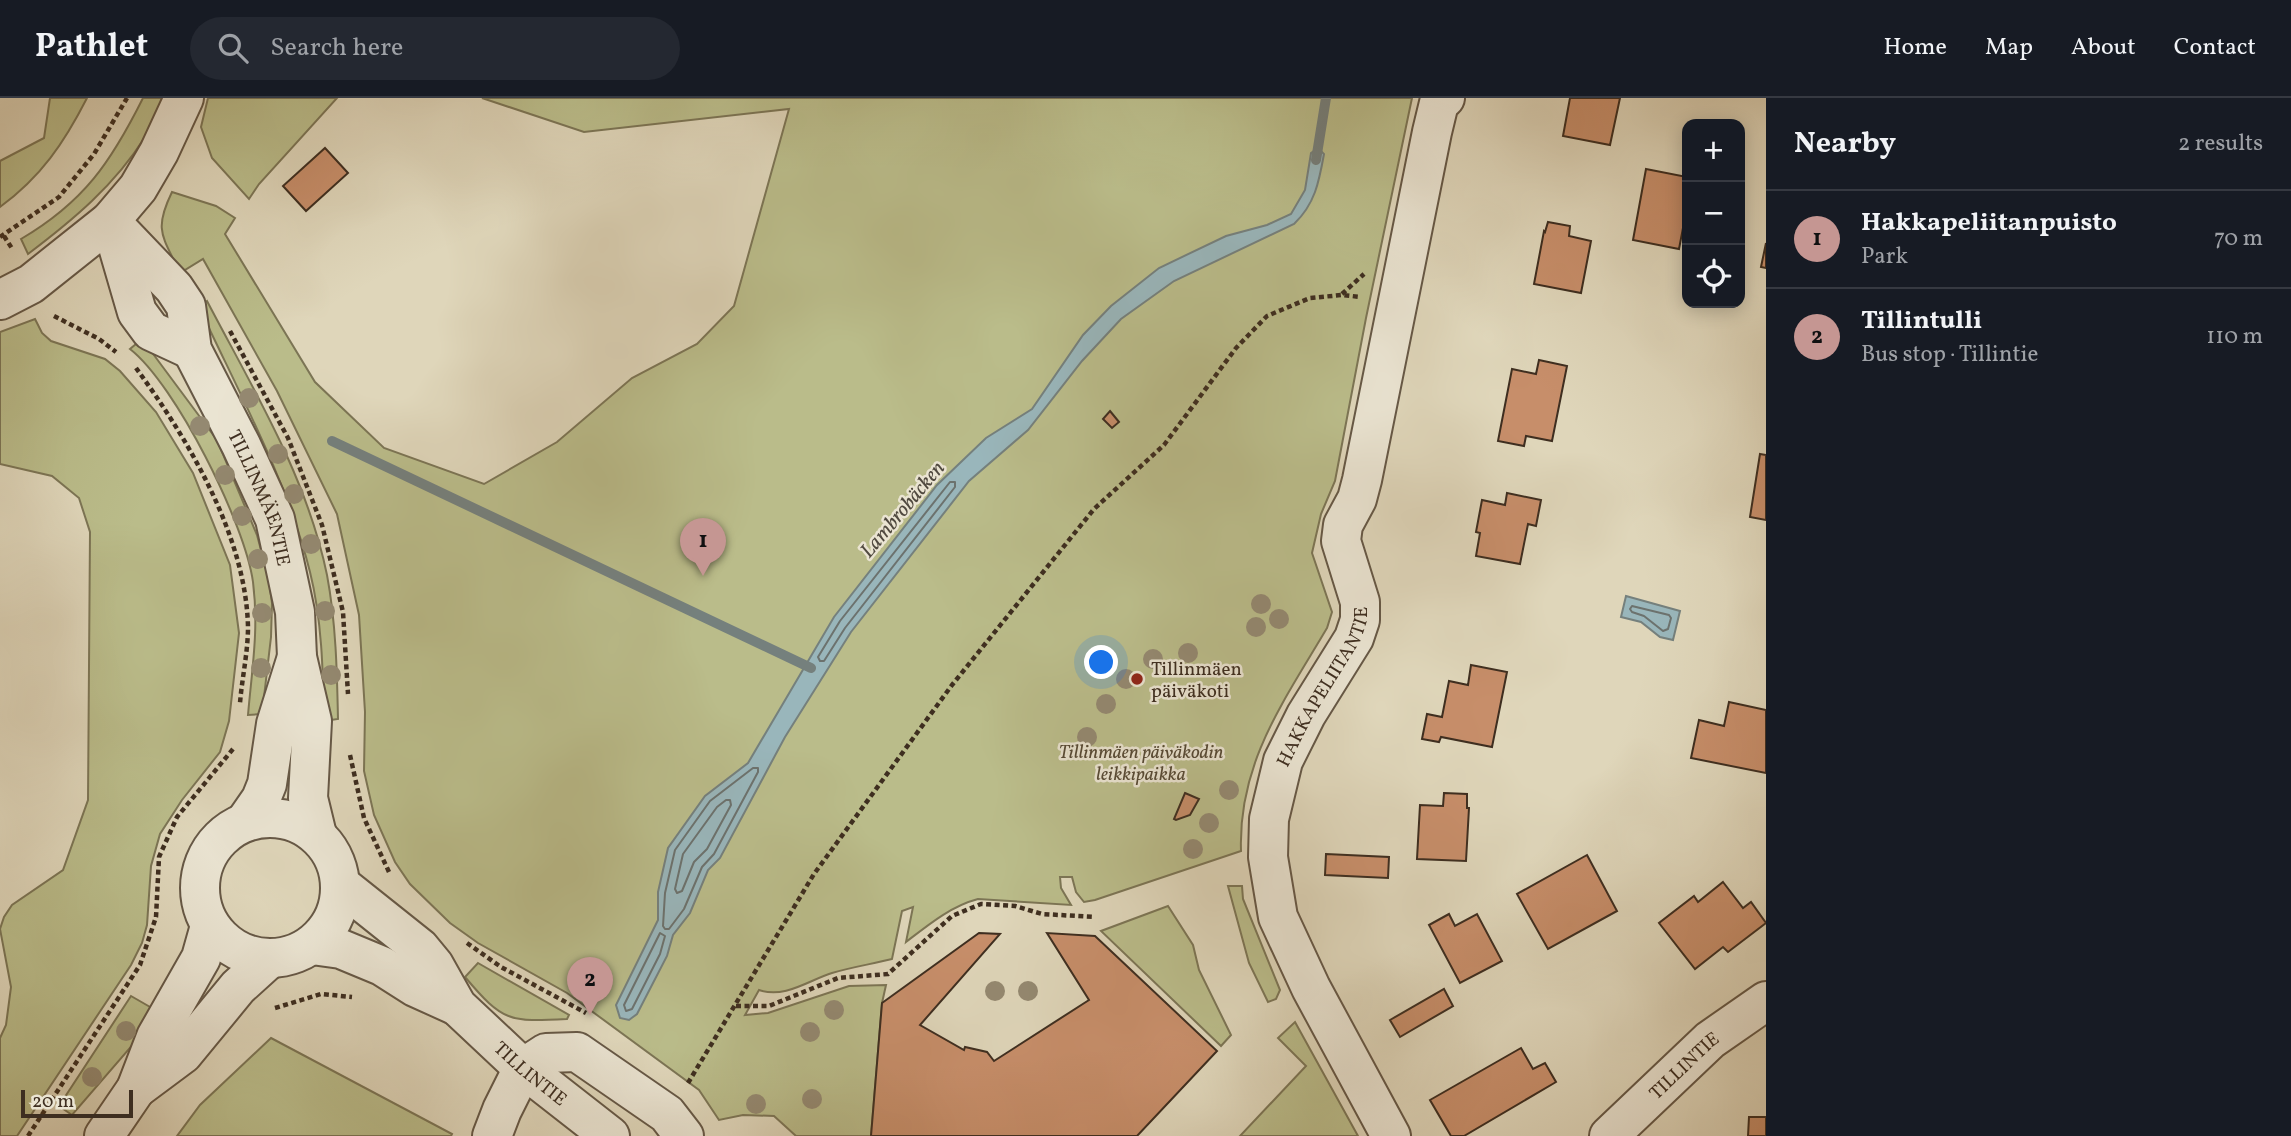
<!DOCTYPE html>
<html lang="en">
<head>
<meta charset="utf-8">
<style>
	:root { --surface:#171b24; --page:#242831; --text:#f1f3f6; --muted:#9ea1a6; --line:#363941; --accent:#c59692 }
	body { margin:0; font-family:Vollkorn,serif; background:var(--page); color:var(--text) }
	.controls { position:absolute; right:21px; top:21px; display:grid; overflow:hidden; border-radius:14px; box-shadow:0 4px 18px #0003 }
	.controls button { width:63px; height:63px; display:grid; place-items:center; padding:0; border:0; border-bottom:2px solid var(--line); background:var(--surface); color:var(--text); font:35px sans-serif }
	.scale { position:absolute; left:21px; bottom:18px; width:112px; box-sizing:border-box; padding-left:7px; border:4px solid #3e2e20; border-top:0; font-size:19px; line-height:24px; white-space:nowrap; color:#3e2e20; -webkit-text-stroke:5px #eae4d2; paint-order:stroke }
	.you { position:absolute; left:1102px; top:565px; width:24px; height:24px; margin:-18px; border:5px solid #fff; border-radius:50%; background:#1a73e8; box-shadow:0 0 0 10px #1a73e833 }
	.badge { display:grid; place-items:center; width:46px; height:46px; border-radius:50%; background:var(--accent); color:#111; font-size:23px; font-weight:700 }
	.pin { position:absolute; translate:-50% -58px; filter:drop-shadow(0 2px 4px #0008) }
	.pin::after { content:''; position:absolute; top:37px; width:24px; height:21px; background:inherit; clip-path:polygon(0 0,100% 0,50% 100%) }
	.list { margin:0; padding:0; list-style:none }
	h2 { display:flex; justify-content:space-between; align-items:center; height:91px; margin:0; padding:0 28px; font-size:30px }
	h2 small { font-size:23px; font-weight:400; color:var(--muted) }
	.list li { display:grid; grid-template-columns:46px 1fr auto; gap:21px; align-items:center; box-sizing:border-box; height:98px; padding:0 28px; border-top:2px solid var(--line) }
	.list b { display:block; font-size:26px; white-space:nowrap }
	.list p { margin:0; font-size:23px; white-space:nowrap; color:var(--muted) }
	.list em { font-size:23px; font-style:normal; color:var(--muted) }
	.icon { flex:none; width:38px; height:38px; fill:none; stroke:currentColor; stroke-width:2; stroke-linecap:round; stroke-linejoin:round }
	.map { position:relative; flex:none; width:1766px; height:1038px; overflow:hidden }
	header { display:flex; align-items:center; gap:42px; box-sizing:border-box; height:98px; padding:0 35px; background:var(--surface); border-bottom:2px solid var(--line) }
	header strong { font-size:33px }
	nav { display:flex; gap:38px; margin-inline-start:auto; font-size:24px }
	.search { width:490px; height:63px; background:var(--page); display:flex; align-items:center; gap:18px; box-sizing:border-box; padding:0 24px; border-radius:38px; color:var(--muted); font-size:26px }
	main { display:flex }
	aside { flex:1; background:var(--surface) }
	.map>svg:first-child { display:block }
</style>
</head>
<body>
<header>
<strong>Pathlet</strong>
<div class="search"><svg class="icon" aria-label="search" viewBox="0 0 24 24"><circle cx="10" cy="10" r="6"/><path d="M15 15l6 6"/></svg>Search here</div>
<nav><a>Home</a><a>Map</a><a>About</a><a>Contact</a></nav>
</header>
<main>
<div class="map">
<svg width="1766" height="1038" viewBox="0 0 1766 1038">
	<rect width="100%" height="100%" fill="#dfd6ba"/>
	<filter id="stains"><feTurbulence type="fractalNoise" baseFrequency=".00286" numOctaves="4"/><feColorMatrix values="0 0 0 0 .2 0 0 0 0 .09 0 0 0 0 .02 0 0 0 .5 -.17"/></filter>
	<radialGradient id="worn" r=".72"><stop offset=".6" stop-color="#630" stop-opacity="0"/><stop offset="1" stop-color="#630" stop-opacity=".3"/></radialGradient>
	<g fill="#babc8a" stroke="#7c7555" stroke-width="2">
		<path d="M50,0h37c-23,45 -46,79 -87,109v-46l44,-23z"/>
		<path d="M143,0h21c-6,13 -11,27 -19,39 -30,48 -72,83 -117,117l-7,-15c63,-37 90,-77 122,-141z"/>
		<polygon points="208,0 337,0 259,86 249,101 212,60 201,29"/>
		<path d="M482,0h930l-46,220 -31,163 -14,33 -9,39 20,59 -5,16c-43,73 -89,135 -86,223l-146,49 -11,2 -8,-10 -4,-15h-12l1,11 10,17 -93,-6c-27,7 -50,26 -72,43l7,-35 -11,4 -10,48c-20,5 -40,8 -60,14 -23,7 -47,26 -73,17l-14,25 23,-2 81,-27 37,-1 -4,18 -11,133h-75l-22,-20 -31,-1 -24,5 -20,-30 -132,-97 -89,-50 -28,-20 -40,-39 -15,-22 -21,-47 -10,-44 1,-59 -6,-97 -22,-101 -60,-123 -74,-132 -23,14c-17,-37 -27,-42 -8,-81l44,14 19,12 -10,16 90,148 69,66 100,36 73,-42 75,-64 65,-34 37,-38 55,-197 -205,23z"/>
		<path d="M207,203c46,88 100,176 120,274 9,48 10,96 11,144l-14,2c-1,-50 -2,-101 -14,-149 -23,-92 -71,-179 -111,-265z"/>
		<polygon points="35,221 42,235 51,243 105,261 120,273 156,314 193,375 230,467 239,535 229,623 220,654 182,702 160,736 151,768 147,827 142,845 131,867 17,1038 0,1038 0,940 6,927 11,889 0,831 4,819 12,807 63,772 88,702 90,434 79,400 52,378 0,366 0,234"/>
		<path d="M142,241l75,101 40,95 12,45 3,23 -1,34 -9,77 -14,1c4,-47 11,-85 5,-133 -8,-58 -77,-197 -123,-233z"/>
		<polygon points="1228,788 1242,788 1243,801 1280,892 1276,901 1268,904 1249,865"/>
		<polygon points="1168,808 1193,847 1199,872 1231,937 1221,948 1101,833"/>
		<path d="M478,865l91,52 -2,4c-58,3 -64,3 -102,-42z"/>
		<polygon points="131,898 157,913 136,943 72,1017 59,1008"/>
		<polygon points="1295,924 1358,1038 1240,1038 1306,968 1278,940"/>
		<polygon points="271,940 452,1036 451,1038 177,1038 200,1007"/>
	</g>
	<g fill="#99b6bb" stroke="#75807d" stroke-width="2">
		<path d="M1318,50l6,6c-5,28 -9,50 -30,70l-120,57 -53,38 -39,42 -54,69 -59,51 -118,151 -66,105 -65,121 -12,12 -18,43 -17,22 -6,21 -30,58 -8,6 -9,-2 -4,-13 42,-85v-28l10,-44 37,-52 43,-33 86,-146 103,-132 49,-47 46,-29 51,-74 28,-29 48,-38 67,-32 41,-11 24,-11 14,-24 6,-37z"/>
		<polygon points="1626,498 1680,513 1673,542 1660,539 1641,524 1621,519"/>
	</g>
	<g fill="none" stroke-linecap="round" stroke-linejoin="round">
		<g stroke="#6c726e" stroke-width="2">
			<polygon points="950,384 955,384 955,389 845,530 824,563 820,563 818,559 840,523"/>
			<polygon points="1632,508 1669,517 1671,520 1668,531 1663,533 1644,518 1632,514 1630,511"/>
			<polygon points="753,670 758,670 758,674 714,756 702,769 684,811 669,831 665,831 663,828 665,795 675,752 710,703"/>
			<polygon points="726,702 730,702 731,707 707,751 694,764 682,793 677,795 675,791 683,756 717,709"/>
			<polygon points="660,835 665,838 660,856 632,911 626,913 624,907"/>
		</g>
		<g stroke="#75807d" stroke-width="10">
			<polyline points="1316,62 1326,0"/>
			<polyline points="332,343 811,570"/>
		</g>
	</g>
	<g fill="#c78e6a" stroke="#3e2e20" stroke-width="2">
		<polygon points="1570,0 1620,0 1610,47 1563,38"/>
		<polygon points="325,50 348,75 306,113 283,88"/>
		<polygon points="1646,71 1687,79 1687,109 1679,151 1633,142"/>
		<polygon points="1548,124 1570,128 1569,138 1591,143 1581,195 1534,186 1544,133 1545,134"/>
		<polygon points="1766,145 1766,170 1761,169"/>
		<polygon points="1539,262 1567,268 1552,343 1526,338 1524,348 1498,343 1512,271 1536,276"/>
		<polygon points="1110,313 1119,324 1112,330 1103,321"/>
		<polygon points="1760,356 1766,357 1766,422 1750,419"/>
		<polygon points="1507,395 1541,402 1536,428 1528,426 1520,466 1476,458 1480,435 1476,434 1482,402 1505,407"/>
		<polygon points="1471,567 1507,574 1492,649 1441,639 1439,644 1422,641 1427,616 1442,619 1449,583 1468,587"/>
		<polygon points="1729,604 1766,612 1766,675 1691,660 1699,622 1724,628"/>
		<polygon points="1185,695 1199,701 1190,717 1176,722 1174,721"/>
		<polygon points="1444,695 1467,696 1467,710 1469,710 1466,763 1417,761 1420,707 1443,708"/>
		<polygon points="1326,756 1389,759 1388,780 1325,777"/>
		<polygon points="1587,757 1617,813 1548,851 1517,796"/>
		<polygon points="1723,784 1743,810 1751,804 1766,825 1728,854 1723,849 1695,871 1659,825 1694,798 1698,804"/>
		<polygon points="1449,816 1455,828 1477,816 1502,863 1460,885 1429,827"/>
		<polygon points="979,835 1000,836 920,927 964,952 965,949 987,954 994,963 1089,902 1047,835 1095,838 1217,953 1137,1038 871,1038 882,905"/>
		<polygon points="1444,891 1453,908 1400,939 1390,922"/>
		<polygon points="1521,950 1533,971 1545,965 1556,984 1464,1038 1451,1038 1430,1002"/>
		<polygon points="1749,1019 1766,1019 1766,1038 1748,1038"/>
	</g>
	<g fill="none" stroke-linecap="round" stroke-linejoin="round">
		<defs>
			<g id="minor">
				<path id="s1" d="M110,123l64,67 12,18 6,44 49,95 34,74 20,93 2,45 15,64 -4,77 9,37"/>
				<polyline points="112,128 137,214 151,233 192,252"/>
				<polyline points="0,202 31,186 110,123 138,90 159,54 184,0"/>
				<circle cx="270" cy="790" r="70"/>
				<polyline points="245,724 261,701 267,686 276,626 297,559"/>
				<path id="s2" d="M341,787l79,63 14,17 23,41 66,62 87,68"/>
				<polyline points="312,847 341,851 382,868 415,889 457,908"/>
				<polyline points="136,991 183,956 238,889 269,861"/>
				<polyline points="104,1038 136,991 156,939 201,860 210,828"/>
				<polyline points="492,1038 502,1012 523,970 546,955 577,954 667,1016 684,1038"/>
				<path id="s3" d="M1391,1038l-80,-148 -33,-71 -10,-60 1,-38 14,-58 23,-46 48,-77 6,-18v-18l-19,-61 2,-16 14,-26 5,-19 70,-348 7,-29 6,-5"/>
				<path id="s4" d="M1609,1038l101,-96 56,-39"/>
			</g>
		</defs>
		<use href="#minor" stroke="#665846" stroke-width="42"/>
		<g stroke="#3e2e20" stroke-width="4.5" stroke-dasharray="5 3.5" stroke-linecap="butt">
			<polyline points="4,138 13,152"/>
			<polyline points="0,139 59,99 94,56 127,0"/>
			<polyline points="1342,196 1364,176"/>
			<polyline points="54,218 99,241 116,254"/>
			<polyline points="230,233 288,340 322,427 343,514 348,596"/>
			<path d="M136,270c52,71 110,168 112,259 0,25 -6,51 -8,76"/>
			<polyline points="350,657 364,720 389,774"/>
			<polyline points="467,845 501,869 586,915"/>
			<polyline points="736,908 769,908 838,880 888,876 952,818 981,806 1015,808 1042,816 1095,819"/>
			<polyline points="275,910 321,896 352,899"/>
			<polyline points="688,985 814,776 952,587 1094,411 1164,347 1236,250 1267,218 1310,200 1342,197 1361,199"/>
			<polyline points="28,1038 140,867 156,819 159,759 177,719 233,651"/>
		</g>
		<use href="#minor" stroke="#eae4d2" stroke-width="38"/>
	</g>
	<g fill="#948971">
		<circle cx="249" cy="300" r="10"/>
		<circle cx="200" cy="328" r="10"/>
		<circle cx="278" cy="356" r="10"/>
		<circle cx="225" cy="377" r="10"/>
		<circle cx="294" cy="396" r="10"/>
		<circle cx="242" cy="418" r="10"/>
		<circle cx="311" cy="446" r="10"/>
		<circle cx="258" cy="461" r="10"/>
		<circle cx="1261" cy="506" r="10"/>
		<circle cx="325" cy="513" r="10"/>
		<circle cx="262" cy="515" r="10"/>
		<circle cx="1279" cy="521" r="10"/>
		<circle cx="1256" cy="529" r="10"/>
		<circle cx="1188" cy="555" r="10"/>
		<circle cx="1153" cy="561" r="10"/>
		<circle cx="261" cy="570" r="10"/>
		<circle cx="331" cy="577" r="10"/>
		<circle cx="1126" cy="581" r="10"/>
		<circle cx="1106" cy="606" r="10"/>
		<circle cx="1087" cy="639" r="10"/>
		<circle cx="1229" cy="692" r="10"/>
		<circle cx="1209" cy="725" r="10"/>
		<circle cx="1193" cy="751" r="10"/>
		<circle cx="995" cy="893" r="10"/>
		<circle cx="1028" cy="893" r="10"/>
		<circle cx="834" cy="912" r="10"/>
		<circle cx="126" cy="933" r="10"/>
		<circle cx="810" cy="934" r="10"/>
		<circle cx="92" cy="979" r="10"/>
		<circle cx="812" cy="1001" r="10"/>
		<circle cx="756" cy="1006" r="10"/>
	</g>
	<circle fill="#8f2418" stroke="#eae4d2" stroke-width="2.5" cx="1137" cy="581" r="7"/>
	<g text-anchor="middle" stroke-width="5" stroke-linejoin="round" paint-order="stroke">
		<g font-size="19" fill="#3e2e20" stroke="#eae4d2">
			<text dy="7" stroke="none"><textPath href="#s1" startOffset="322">TILLINMÄENTIE</textPath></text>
			<text dy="7" stroke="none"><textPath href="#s3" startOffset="490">HAKKAPELIITANTIE</textPath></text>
			<text dy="7" stroke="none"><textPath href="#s4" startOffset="103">TILLINTIE</textPath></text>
			<text dy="7" stroke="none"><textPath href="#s2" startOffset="270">TILLINTIE</textPath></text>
		</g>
		<g font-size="19" fill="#3e2e20" stroke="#eae4d2" text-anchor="start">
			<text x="1151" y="577">Tillinmäen<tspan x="1151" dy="22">päiväkoti</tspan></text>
		</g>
		<g font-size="19" font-style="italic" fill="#574a35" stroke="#eae4d2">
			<text x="1141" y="660">Tillinmäen päiväkodin<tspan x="1141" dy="22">leikkipaikka</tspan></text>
		</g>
		<g font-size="21" font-style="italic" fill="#50493f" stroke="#eae4d2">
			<text transform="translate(902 411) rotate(-50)" y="7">Lambrobäcken</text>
		</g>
	</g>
	<rect width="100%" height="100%" filter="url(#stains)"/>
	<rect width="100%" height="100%" fill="url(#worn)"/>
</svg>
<div class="controls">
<button>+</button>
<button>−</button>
<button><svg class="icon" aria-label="locate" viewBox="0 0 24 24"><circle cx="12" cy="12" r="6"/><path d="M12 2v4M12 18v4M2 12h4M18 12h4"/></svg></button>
</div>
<div class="scale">20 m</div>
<div class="you"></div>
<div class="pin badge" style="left:703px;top:478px">1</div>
<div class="pin badge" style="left:590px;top:917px">2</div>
</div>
<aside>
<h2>Nearby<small>2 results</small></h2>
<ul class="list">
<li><span class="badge">1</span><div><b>Hakkapeliitanpuisto</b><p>Park</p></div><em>70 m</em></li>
<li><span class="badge">2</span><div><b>Tillintulli</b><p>Bus stop · Tillintie</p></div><em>110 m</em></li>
</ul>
</aside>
</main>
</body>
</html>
